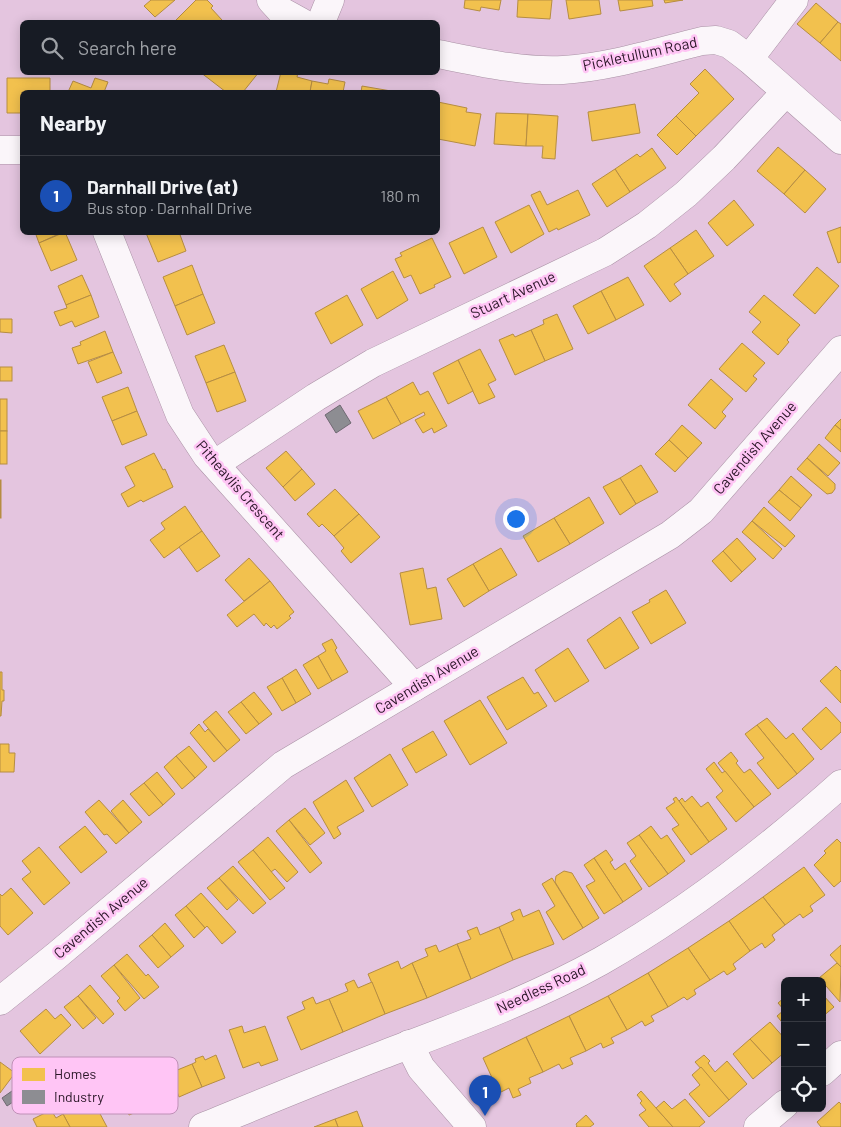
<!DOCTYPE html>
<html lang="en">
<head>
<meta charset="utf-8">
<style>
	:root { --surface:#171b24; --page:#20242c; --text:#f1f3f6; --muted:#9ea1a6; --line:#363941; --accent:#1a73e8 }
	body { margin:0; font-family:Barlow,sans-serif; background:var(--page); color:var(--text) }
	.controls { position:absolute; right:15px; bottom:15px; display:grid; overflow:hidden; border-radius:8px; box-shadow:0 2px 12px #0003 }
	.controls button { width:45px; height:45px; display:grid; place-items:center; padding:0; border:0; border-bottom:1px solid var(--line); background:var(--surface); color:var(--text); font:25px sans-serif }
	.you { position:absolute; left:515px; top:518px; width:18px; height:18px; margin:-12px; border:4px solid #fff; border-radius:50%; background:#1a73e8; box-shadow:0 0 0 8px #1a73e833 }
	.badge { display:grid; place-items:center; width:32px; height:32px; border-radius:50%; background:var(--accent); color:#fff; font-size:16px; font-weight:700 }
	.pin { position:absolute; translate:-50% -41px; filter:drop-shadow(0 1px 2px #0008) }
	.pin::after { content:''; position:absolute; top:26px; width:18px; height:15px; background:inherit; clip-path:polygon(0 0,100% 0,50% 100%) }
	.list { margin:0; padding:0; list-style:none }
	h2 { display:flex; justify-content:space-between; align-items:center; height:65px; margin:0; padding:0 20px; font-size:21px }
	h2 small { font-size:16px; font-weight:400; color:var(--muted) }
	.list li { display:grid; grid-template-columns:32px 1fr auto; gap:15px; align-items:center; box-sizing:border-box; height:80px; padding:0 20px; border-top:1px solid var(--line) }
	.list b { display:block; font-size:19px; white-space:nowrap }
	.list p { margin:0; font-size:16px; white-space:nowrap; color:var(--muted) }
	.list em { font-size:16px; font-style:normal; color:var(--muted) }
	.icon { flex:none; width:28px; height:28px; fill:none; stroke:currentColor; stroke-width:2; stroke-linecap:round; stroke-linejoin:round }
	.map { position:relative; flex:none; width:841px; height:1127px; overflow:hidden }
	.search { position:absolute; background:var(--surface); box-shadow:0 2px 12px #0003; left:20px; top:20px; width:420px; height:55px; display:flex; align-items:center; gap:12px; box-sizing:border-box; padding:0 18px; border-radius:8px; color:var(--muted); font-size:19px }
	.panel { position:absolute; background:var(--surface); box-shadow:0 2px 12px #0003; left:20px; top:90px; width:420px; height:145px; border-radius:8px }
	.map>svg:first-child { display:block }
</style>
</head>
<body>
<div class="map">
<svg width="841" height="1127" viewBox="0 0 841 1127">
	<rect width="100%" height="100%" fill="#e4c5df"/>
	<g fill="#f2c14e" stroke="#b68d42">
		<polygon points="151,0 175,0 155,17 144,6"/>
		<polygon points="196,0 207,0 213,6 211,8 222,20 219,22 178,22 176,20"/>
		<polygon points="465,0 501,0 499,10 481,7 480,11 464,8"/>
		<polygon points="518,0 552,0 550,19 517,17"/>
		<polygon points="566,0 599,0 601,14 569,19"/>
		<polygon points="618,0 652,0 653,6 620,11"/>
		<polygon points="664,0 683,0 665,3"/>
		<polygon points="816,3 838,22 820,43 797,24"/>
		<polygon points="838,22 841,24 841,61 820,43"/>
		<polygon points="705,69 734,99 696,136 676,116 699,93 690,84"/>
		<polygon points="200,72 259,72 243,92 226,92"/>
		<polygon points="281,72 298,72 297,77 312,81 310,92 276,92"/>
		<polygon points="7,78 50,78 50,92 22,92 22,113 7,113"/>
		<polygon points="95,78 108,82 104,92 68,92 73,81 91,88"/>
		<polygon points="329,79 345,82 343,92 310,92 312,81 328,84"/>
		<polygon points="362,86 391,91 391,92 361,92"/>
		<polygon points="438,102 467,108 466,112 481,114 475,146 438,139"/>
		<polygon points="635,104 640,133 592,141 588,112"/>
		<polygon points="496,113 528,114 526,146 494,144"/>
		<polygon points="528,114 558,116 555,159 542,158 543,146 526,146"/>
		<polygon points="676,116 696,136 677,155 657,135"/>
		<polygon points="778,147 805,170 784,194 757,171"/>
		<polygon points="652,148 666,168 630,192 615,169 637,154 640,157"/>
		<polygon points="615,169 630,192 607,207 592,184"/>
		<polygon points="805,170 826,189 805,213 784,194"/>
		<polygon points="578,190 590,215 558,230 557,228 549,232 531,195 540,191 547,205"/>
		<polygon points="734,200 754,225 727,246 708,223"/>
		<polygon points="529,205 544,234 511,253 495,222"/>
		<polygon points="483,227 497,257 464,274 449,243"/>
		<polygon points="841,227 841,262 838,263 827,232"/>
		<polygon points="696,230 714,256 688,274 670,248"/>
		<polygon points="35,232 63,232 39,243"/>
		<polygon points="65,232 77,260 51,271 39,243"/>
		<polygon points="179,232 186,251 158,262 146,233"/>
		<polygon points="432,238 451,277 434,285 435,287 420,294 411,275 404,278 395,259 402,256 400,253"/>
		<polygon points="670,248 688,274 674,284 681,294 670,302 644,266"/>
		<polygon points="192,265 203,294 175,306 163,277"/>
		<polygon points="817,267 839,286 815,314 793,295"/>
		<polygon points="393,271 408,300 377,319 361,289"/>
		<polygon points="82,275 91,295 66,305 58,286"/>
		<polygon points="628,277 644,305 616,320 601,291"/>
		<polygon points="601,291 616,320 588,334 573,306"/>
		<polygon points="203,294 215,323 187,335 175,306"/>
		<polygon points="91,295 99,317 75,327 72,321 60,326 54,312 67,308 66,305"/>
		<polygon points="347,295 363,325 331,344 315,313"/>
		<polygon points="764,295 800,325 787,340 789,342 778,355 752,332 761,322 749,312"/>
		<polygon points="557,314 573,349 545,361 531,330 544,324 543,320"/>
		<polygon points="0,319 12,319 12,333 0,332"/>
		<polygon points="531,330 545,361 515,375 499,340 513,334 515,337"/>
		<polygon points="105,331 113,352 78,364 72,348 81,345 80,342"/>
		<polygon points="742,343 765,363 753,376 757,379 746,392 719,369"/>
		<polygon points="224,345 235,372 206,383 195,356"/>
		<polygon points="480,349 496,380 488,384 495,397 479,404 458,360"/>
		<polygon points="113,352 122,373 97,383 88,362"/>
		<polygon points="458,360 473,391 448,404 433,373"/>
		<rect x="0" y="367" width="12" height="14"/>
		<polygon points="235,372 246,401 217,412 206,383"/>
		<polygon points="711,379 733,399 722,412 726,416 715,429 688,405"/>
		<polygon points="413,382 420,395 428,391 447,426 434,433 432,428 423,433 415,420 425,415 424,412 401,424 386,397"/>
		<polygon points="128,387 137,411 112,421 102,397"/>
		<polygon points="386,397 401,424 373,439 358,411"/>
		<rect x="0" y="399" width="7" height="32"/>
		<polygon points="137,411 147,435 122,445 112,421"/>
		<polygon points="841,419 841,430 835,425"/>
		<polygon points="682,425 702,443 688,458 669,440"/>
		<polygon points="835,425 841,430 841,452 825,438"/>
		<rect x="0" y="431" width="7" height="33"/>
		<polygon points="669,440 688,458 675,472 655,454"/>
		<polygon points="819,444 840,463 828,476 807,458"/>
		<polygon points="286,451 302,469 283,487 266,468"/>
		<polygon points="154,453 163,470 165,469 173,487 143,502 141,500 128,507 121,494 135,486 125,467"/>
		<polygon points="807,458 835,484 835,489 832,493 827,494 797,469"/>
		<polygon points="641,465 658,492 636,504 620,478"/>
		<polygon points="302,469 315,484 295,501 283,487"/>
		<polygon points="791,476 812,495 801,508 779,490"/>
		<polygon points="620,478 636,504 620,515 603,487"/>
		<rect x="0" y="480" width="1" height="38"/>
		<polygon points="335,489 359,514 334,536 322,524 319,527 307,514"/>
		<polygon points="779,490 801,508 790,521 768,502"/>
		<polygon points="589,497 604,523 570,544 554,518"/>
		<polygon points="185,506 202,531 164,558 150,540 165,529 161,523"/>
		<polygon points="764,507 795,536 785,547 752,521"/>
		<polygon points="359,514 380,537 351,563 341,551 344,548 334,536"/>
		<polygon points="554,518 570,544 538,562 523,536"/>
		<polygon points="752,521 782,549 773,559 742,532"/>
		<polygon points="202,531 220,556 197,572 179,547"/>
		<polygon points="737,538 756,559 742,572 723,551"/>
		<polygon points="501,548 517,575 489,591 473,564"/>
		<polygon points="723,551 742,572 731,582 712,561"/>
		<polygon points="249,558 270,581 244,601 225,580"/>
		<polygon points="473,564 489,591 464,607 447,579"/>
		<polygon points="423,568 427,589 436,587 442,619 410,625 400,573"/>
		<polygon points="270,581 294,612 289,616 291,618 277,629 274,625 271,628 266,623 264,626 254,614 237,627 227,615"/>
		<polygon points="666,590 686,623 651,644 632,612 650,602 649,600"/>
		<polygon points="620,617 639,648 605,669 587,640"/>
		<polygon points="332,639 337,648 335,650 348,672 332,681 318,656 326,651 322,644"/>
		<polygon points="568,648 589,681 555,702 535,670"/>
		<polygon points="318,656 332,681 318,689 303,665"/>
		<polygon points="836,666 841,671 841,703 820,681"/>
		<polygon points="296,669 311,694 296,703 282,678"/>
		<polygon points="0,672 2,672 2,690 4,690 4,701 2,701 1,716 0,716"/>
		<polygon points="523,677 534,694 538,692 547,706 507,730 487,697"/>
		<polygon points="282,678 296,703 282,711 267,687"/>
		<polygon points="254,692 272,714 259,724 241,702"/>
		<polygon points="480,700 507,743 470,765 444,721"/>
		<polygon points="241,702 259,724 246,734 228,712"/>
		<polygon points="826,707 841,723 841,732 821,750 802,729"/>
		<polygon points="216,711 240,740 227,751 203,722"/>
		<polygon points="767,718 786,739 793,733 814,759 797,774 757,725"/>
		<polygon points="199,724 205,732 208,729 227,751 214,762 190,733"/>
		<polygon points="757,725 797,774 778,789 757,763 764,758 745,734"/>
		<polygon points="433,731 447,755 416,773 402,749"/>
		<polygon points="0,744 9,744 9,753 15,753 14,772 0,772"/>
		<polygon points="189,746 207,767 195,778 176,756"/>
		<polygon points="731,752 738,761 736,763 744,773 750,769 771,794 754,807 718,763"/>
		<polygon points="390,754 408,785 372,807 354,778"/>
		<polygon points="176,756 195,778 182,789 164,767"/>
		<polygon points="714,762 722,773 725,771 754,807 736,822 716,797 723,791 706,769"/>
		<polygon points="157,772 175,794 163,805 144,783"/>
		<polygon points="346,780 364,811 337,827 341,834 334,839 313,802"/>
		<polygon points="144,783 163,805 149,816 130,794"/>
		<polygon points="692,796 701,807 708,802 727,829 709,842 679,801 682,798 685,802"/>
		<polygon points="676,797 709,842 691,855 672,829 679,825 666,808 675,802 673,799"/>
		<polygon points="99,800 129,833 116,844 107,834 104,835 85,812"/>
		<polygon points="123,800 142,822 129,833 111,811"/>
		<polygon points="305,808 325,833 310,845 289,820"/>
		<polygon points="289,820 322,863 310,873 276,831"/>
		<polygon points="85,826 107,852 81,873 59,847"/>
		<polygon points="651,826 661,839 667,835 685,861 668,874 639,835"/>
		<polygon points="639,835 668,874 649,887 630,861 636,856 627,843"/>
		<polygon points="268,837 298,872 287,882 275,869 271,872 253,850"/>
		<polygon points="837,839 841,843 841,881 834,887 814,865 826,853 824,851"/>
		<polygon points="39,847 70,883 44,905 22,879 31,872 22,861"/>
		<polygon points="253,850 285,888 270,900 238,862"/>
		<polygon points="606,850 613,860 610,862 615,870 625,863 642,889 623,902 594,858"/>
		<polygon points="594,858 623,902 604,914 586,886 595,881 584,865"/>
		<polygon points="233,866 266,903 253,914 219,878"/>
		<polygon points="804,867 825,895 810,906 813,911 803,918 800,914 785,925 763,897"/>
		<polygon points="564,871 572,873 599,918 583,928 555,882 556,876"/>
		<polygon points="219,878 238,900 227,910 207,888"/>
		<polygon points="552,878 583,928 563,940 546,912 555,906 542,884"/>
		<polygon points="11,888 33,913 8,935 0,926 0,894 2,896"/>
		<polygon points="201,893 236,932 222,944 207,926 205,928 186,906"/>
		<polygon points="763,897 785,925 772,935 775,940 765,948 762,943 750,951 729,921"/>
		<polygon points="186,906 205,928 194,938 175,915"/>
		<polygon points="520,909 523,917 539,910 554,944 513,960 499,927 514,920 511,913"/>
		<polygon points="729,921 750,951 733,964 736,969 727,975 724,971 710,980 688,948"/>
		<polygon points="165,923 184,946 171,957 152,935"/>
		<polygon points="477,927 480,935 499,927 513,960 471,979 457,944 471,939 467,931"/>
		<polygon points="152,935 171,957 158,968 139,946"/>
		<polygon points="457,944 471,979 427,998 412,963 428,956 425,949 436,945 439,952"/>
		<polygon points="841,945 841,967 830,955"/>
		<polygon points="688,948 710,980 694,990 696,994 687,1000 684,997 668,1007 648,973"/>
		<polygon points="127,954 146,976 148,974 159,987 144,999 114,965"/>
		<polygon points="398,961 401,969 412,963 427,998 385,1014 368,974"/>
		<polygon points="837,963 841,967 840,1002 819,978"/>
		<polygon points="114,965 140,998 125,1011 117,1001 120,998 101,976"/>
		<polygon points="648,973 668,1007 651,1016 654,1021 645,1026 642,1021 627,1030 608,996"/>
		<polygon points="354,980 358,988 372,982 385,1014 343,1032 329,999 348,991 345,984"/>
		<polygon points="90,985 114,1014 103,1024 78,996"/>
		<polygon points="822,994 834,1007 822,1017"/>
		<polygon points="78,996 96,1018 83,1029 64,1007"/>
		<polygon points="608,996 627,1030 611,1038 614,1043 603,1048 601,1043 586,1051 569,1016"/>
		<polygon points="313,997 316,1004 329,999 343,1032 301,1050 287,1017 305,1009 302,1002"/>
		<polygon points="785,997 785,1026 777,1016 784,1010 778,1003"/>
		<polygon points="46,1009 55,1019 61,1014 71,1025 40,1054 20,1031"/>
		<polygon points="569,1016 586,1051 570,1058 573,1064 562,1069 559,1064 543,1072 526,1037"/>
		<polygon points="770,1022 785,1039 785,1052 772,1063 750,1039"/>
		<polygon points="242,1026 244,1033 265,1026 278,1060 261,1066 259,1062 243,1068 229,1030"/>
		<polygon points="526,1037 543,1072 529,1078 531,1083 518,1089 521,1095 513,1098 509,1088 499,1093 483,1058"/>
		<polygon points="750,1039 772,1063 753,1079 733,1054"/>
		<polygon points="216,1055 225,1078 202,1087 192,1064 196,1062 195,1059 203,1056 205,1060"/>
		<polygon points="704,1055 710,1061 708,1063 715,1072 727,1061 747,1084 729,1100 695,1062"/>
		<polygon points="0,1062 15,1073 0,1093"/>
		<polygon points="192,1064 202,1087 179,1097 170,1073"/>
		<polygon points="151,1066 160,1089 154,1091 160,1105 145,1111 144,1109 129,1115 123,1100 125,1099 122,1090 136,1085 131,1074"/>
		<polygon points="701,1067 729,1100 709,1117 689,1094 700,1085 692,1075"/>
		<polygon points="88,1091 107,1127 70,1127 63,1114 75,1109 70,1100"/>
		<polygon points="641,1091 656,1108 673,1127 649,1127 639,1115 646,1110 640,1103 642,1101 637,1095"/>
		<polygon points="685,1099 705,1122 699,1127 673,1127 656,1108 664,1101 672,1109"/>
		<polygon points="839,1102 841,1104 841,1127 821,1127 817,1122"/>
		<polygon points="51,1110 56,1118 63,1114 70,1127 37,1127 33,1119"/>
		<polygon points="357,1111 363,1127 338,1127 335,1119"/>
		<polygon points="586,1115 594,1124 590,1127 576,1127 577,1126 576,1124"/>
		<polygon points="335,1119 338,1127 314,1127"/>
	</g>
	<g fill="#8d8d92" stroke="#6f6972">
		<polygon points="340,405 351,423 336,433 325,415"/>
		<polygon points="19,1086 25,1094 7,1106 2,1098"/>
	</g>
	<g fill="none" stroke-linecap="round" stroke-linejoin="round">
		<defs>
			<g id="minor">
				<polyline points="271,0 281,11 301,22"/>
				<polyline points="321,22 330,0"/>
				<path d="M438,54c41,8 83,18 125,16 48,-3 94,-18 139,-29l14,-1 13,4 20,15 92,81"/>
				<polyline points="749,59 794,0"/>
				<polyline points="0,150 22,150"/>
				<polyline points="107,232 180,415 207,456 414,687"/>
				<polyline points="215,464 316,397 373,363 605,252 647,225 686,194 724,158 786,92"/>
				<polyline points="0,1001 56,956 283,765 670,535 701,511 841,350"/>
				<polyline points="409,1044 421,1068 472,1127"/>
				<polyline points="822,1072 841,1055"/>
				<path d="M203,1127c59,-24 119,-49 179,-72 74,-28 149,-55 219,-94 86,-49 166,-111 240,-177"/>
				<polyline points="758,1127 785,1104"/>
			</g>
		</defs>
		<use href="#minor" stroke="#a991a5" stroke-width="29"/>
		<use href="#minor" stroke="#fbf6fa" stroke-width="28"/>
	</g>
	<g text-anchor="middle" stroke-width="5" stroke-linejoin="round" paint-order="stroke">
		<g font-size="15" fill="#291526" stroke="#ffc5f5">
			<text transform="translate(640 54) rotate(-12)" y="5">Pickletullum Road</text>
			<text transform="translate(513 295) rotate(-25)" y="5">Stuart Avenue</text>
			<text transform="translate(755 448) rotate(-49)" y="5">Cavendish Avenue</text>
			<text transform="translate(240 490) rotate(49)" y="5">Pitheavlis Crescent</text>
			<text transform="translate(427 680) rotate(-31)" y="5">Cavendish Avenue</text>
			<text transform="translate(101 918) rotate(-40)" y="5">Cavendish Avenue</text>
			<text transform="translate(541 989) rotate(-25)" y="5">Needless Road</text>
		</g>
	</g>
	<rect x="12" y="1057" width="166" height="57" rx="8" fill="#ffc5f5" stroke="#bf90b7" stroke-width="1"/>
	<rect x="22" y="1068" width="23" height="13" fill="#f2c14e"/>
	<rect x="22" y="1090" width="23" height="14" fill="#8d8d92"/>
	<g font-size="14" fill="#291526">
		<text x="54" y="1079">Homes</text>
		<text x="54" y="1102">Industry</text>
	</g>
</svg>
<div class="controls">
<button>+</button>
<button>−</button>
<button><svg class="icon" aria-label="locate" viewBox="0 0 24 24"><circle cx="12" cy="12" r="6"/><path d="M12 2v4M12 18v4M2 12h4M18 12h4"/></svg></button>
</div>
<div class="you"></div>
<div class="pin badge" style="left:485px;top:1116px;background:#1a4fb4">1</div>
<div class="search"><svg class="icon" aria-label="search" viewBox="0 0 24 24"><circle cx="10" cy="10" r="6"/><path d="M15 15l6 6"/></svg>Search here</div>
<section class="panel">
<h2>Nearby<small></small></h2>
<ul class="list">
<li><span class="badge" style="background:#1a4fb4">1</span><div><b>Darnhall Drive (at)</b><p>Bus stop · Darnhall Drive</p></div><em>180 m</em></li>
</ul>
</section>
</div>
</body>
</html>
